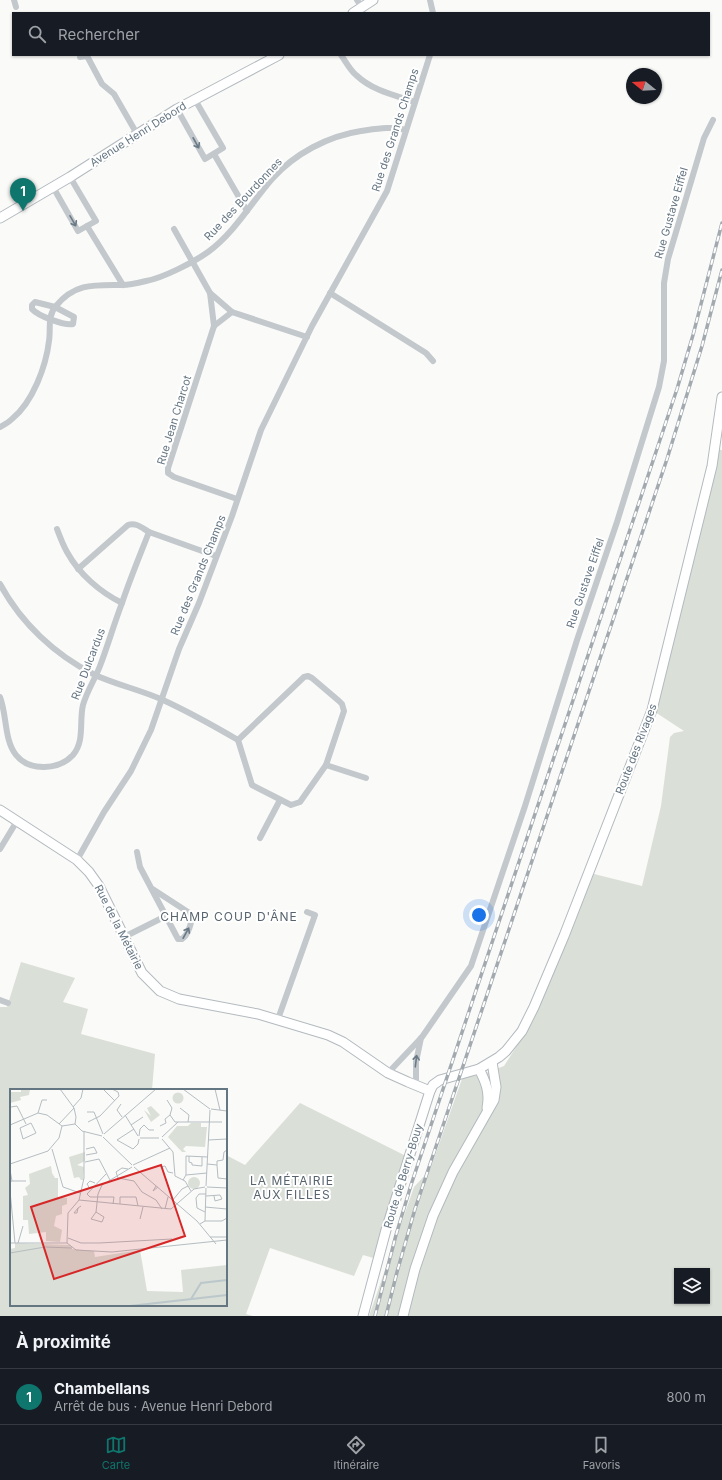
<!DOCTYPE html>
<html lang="fr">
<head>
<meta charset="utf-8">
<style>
	:root { --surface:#171b24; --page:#242831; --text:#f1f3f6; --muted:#9ea1a6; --line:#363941; --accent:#0f766e }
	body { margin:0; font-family:Inter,sans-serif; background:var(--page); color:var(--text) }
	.controls { position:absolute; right:12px; bottom:12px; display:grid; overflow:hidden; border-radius:0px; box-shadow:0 1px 3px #0004 }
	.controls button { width:36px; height:36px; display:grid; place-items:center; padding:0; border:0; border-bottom:1px solid var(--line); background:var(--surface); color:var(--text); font:20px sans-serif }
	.compass { position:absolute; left:626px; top:68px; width:36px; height:36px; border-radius:50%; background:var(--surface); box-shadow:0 1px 3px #0004; rotate:288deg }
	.you { position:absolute; left:479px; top:915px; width:14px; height:14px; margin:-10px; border:3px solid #fff; border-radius:50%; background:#1a73e8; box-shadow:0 0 0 6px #1a73e833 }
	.badge { display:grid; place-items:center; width:26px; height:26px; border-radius:50%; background:var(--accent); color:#fff; font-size:13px; font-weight:700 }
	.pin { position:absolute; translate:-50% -33px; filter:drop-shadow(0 1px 2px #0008) }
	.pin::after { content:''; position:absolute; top:21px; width:14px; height:12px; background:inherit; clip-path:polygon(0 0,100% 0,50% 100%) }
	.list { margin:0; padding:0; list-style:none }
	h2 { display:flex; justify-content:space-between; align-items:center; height:52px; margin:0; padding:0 16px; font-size:17px }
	h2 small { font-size:13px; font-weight:400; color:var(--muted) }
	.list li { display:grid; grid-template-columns:26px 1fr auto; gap:12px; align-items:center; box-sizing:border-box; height:56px; padding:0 16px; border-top:1px solid var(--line) }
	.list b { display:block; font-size:15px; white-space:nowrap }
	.list p { margin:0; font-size:13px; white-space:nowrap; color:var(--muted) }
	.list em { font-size:13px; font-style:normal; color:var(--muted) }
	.icon { flex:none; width:22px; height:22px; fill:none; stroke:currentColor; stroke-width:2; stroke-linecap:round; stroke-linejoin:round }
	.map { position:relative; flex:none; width:722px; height:1316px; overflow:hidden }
	.search { position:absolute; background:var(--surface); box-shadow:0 1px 3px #0004; left:12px; right:12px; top:12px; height:44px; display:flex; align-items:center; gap:10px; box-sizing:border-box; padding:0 14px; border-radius:0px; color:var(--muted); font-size:15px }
	.sheet { height:108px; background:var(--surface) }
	nav { display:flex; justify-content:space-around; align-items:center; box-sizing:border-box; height:56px; border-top:1px solid var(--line); background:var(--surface); font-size:11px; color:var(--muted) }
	nav a { display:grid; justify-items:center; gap:2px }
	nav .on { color:var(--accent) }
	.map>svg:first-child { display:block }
</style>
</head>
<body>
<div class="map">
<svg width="722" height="1316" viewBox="0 0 722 1316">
	<rect width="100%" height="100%" fill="#fafaf8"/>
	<g fill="#dadfd7" fill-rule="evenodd">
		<path d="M715,449l7,1v866h-353l45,-129 16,-17 33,-94h15l26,-10 29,-45 57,-148 52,13 19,-80 9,-69 4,-4 10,-2 -32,-21zM677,1271h30v30h-30z"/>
		<polygon points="21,962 75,978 63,1002 88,1009 81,1034 155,1054 152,1090 11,1090 11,1305 226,1305 226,1155 245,1165 300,1103 408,1157 377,1259 363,1255 354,1276 270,1248 246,1314 253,1316 0,1316 0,1007 7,1007"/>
	</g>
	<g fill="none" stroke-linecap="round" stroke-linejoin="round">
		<defs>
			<g id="secondary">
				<polyline points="353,13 373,0"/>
				<polyline points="0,218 70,177 177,109 279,55"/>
				<polyline points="0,810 77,860 89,872 99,886 142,973 160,991 179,999 258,1014 328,1035 343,1042 388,1073 408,1082 430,1091"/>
				<path d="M479,1069c7,13 11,24 8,39"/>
				<polyline points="363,1316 386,1230 430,1091 433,1085 440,1080 479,1069 499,1057 506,1051 522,1031 534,1007 564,936 652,710 712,466 722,397"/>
				<polyline points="403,1316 415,1269 433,1216 453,1172 494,1100 496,1087 492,1062"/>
			</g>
		</defs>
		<use href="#secondary" stroke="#b3babf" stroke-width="11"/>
		<g stroke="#c3c8cc" stroke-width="6">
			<polyline points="14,0 16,7"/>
			<polyline points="357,0 362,7"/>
			<polyline points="430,0 433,13"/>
			<path d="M341,55c5,7 9,15 15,20 17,16 38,20 59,27"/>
			<polyline points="80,57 87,56 102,84 114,94 137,134"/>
			<polyline points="177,109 205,159 223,148 194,98"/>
			<polyline points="214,154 247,211"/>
			<polyline points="53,187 78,231 96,221 70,177"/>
			<polyline points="87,226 123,285"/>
			<polyline points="174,229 210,293 232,312"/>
			<polyline points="210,293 214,326"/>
			<polyline points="330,293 426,353 433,361"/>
			<path d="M35,302l20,5 19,10 -1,7c-8,2 -35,-8 -41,-15v-4z"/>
			<path d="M0,427c4,-2 9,-5 12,-8 21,-17 34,-53 37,-78 2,-12 -2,-25 7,-35 19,-23 38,-21 66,-21 8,0 16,-2 24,-4 17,-3 48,-19 62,-29 27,-20 43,-49 64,-73 22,-25 56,-43 89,-48 15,-2 31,-5 45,-1"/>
			<polyline points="237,499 174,477 168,473 168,468 214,326 232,312 307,337"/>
			<path d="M57,529c3,8 6,16 10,23 12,22 33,40 55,51"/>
			<path d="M78,569l50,-44c8,-3 14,3 21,7"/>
			<path d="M0,584c21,39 55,71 95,91 22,10 46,15 68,25 26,12 51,26 75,40"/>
			<polygon points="308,676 312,678 339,701 342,704 344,711 326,765 300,802 291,805 252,785 238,740 304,677"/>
			<path d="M0,697c7,18 4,43 16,58 14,17 43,15 57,0 12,-14 6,-34 10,-50 4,-14 12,-26 17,-39 8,-21 14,-42 22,-63 8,-24 18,-48 27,-71l67,24"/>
			<polyline points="326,765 366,778"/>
			<polyline points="260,838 280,800"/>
			<polyline points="0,849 17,821"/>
			<path d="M137,852l3,15 38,72h4c6,-4 11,-18 9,-25l-40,-26"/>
			<polyline points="77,860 104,812 131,771 151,730 179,649 199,603 232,516 261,430 312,326 387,191 430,55"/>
			<polyline points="124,937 166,916"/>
			<polyline points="0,1000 8,1003"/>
			<polyline points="278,1019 315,915 307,912"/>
			<polyline points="388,1073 422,1037 471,966 525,806 577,640 617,522 659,387 664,361 664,283 668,259 704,138 713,120"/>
			<polyline points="416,1085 416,1062 421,1038"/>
		</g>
		<use href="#secondary" stroke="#fff" stroke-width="9"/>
		<defs>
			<g id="rail">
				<polyline points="375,1316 396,1235 411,1185 677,389 693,335 722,223"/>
				<polyline points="386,1316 397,1272 415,1209 667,459 702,346 722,270"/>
			</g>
		</defs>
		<use href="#rail" stroke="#a2aab0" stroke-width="3.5"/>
		<use href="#rail" stroke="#fff" stroke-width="2" stroke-dasharray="6" stroke-linecap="butt"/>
	</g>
	<defs><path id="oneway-shaft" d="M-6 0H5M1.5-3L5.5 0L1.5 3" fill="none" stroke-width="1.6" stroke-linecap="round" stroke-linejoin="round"/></defs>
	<g stroke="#6a7a87">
		<use href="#oneway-shaft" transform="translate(196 143) rotate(61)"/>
		<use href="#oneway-shaft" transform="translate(73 221) rotate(60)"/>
		<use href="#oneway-shaft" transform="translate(186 933) rotate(-61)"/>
		<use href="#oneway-shaft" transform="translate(416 1061) rotate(-83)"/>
	</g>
	<g text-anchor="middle" stroke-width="4" stroke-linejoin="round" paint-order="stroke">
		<g font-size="11" fill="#657683" stroke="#fff">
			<text transform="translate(395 130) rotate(-72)" y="4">Rue des Grands Champs</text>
			<text transform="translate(138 134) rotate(-32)" y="4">Avenue Henri Debord</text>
			<text transform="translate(243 199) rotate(-47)" y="4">Rue des Bourdonnes</text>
			<text transform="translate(671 213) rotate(-74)" y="4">Rue Gustave Eiffel</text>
			<text transform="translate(174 420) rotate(-73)" y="4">Rue Jean Charcot</text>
			<text transform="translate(198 575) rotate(-68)" y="4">Rue des Grands Champs</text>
			<text transform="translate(585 583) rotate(-71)" y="4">Rue Gustave Eiffel</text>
			<text transform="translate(88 664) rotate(-69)" y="4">Rue Dulcardus</text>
			<text transform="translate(636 749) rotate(-69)" y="4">Route des Rivages</text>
			<text transform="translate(119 927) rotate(63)" y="4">Rue de la Métairie</text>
			<text transform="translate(403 1176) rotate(-73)" y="4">Route de Berry-Bouy</text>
		</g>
		<g font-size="12" letter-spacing="1" fill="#57646e" stroke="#fff">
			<text x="229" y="921">CHAMP COUP D'ÂNE</text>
			<text x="292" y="1185">LA MÉTAIRIE<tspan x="292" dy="14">AUX FILLES</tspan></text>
		</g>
	</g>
	<g transform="translate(10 1089)">
		<rect width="217" height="217" fill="#fafaf8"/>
		<path d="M11,0h9l-1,6 -9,2 1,3 -11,3v-11h11zM162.5 9a5.5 5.5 0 1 1 11 0a5.5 5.5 0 1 1-11 0ZM141,17l9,9 -9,7 -7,-12 7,6 -4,-8zM181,34h10v4h6l-2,20 -19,-1 -3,3 3,3h-4l-14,-15 9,-11h11zM75,63v9l-8,4 7,2 -1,13h-2l-2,-3 -5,1 -5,-21zM41,77l1,7 3,5h3v19l9,1v6l-5,2v8l-6,2 -2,10 8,4 -2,12 -14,-1v-9l-17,2 -1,-14h-5v-24l5,-1 -3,-7 5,-4 -1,-10zM178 94a6 6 0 1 1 12 0a6 6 0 1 1-12 0ZM5,154l55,2 2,4 22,2 1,6 45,-7 7,41 36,1 -2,-22 46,-5v41h-217v-57l5,-1z" fill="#dadfd7"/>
		<path fill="none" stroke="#bbc7cb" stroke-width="2" d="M181,210l10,-16 26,-3M120,217l97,-11"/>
		<path fill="none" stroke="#b5bdc2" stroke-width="1" d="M50,0l14,19 2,9 -1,7M93,0l12,12M173,0l27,20M205,0l5,21M157,11l5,8 -2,7M111,15l-4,6 5,7M1,18l6,-1 9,18M63,18l8,-9 2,-9M170,19l9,7 -1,7M201,20l16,2M77,23h7l9,22M28,24l4,-13h5M115,26l13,21M160,26l5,7h47M78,33l12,-6 19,-20 -1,-4 -6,-3M21,34l5,10 -13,6 -3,-11zM49,35l15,-16M65,35l7,7 20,5M0,36l28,-12 9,2 15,11M121,36l12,-8M52,37l13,-2M150,37l6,-3 -1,-4 5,-4M124,40l-17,11 16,9 5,-5 1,-5M94,45l52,-45M129,47l1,-7 4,-4 5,5h5M93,48l29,28M152,48l16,-15M130,49h19M152,50l11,13 2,24 10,5 6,10M198,51l19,-1M42,60l11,38 17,6M76,60l8,-2 3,6 -11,2M179,67v6l3,1v2l10,1v-9M75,73l14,-3 11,21M0,75l38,-13 11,-13 3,-12M197,75l10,1 1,13 9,1M123,76l37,-17M207,76v-4l6,-1 1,-8 3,-2M124,78l63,54 19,23M151,78l4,-1 3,6 5,1M0,81l2,11 -2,1M96,85l-19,20 3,3h24l-1,7M176,86v-19l22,1M108,89l16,3 8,11 14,8 6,9M108,89l-2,-6 6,-4 6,1M173,91l3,-5 21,-2M2,92h14M146,97l-3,5 5,-4M196,97l4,-76M197,98l20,1M80,100l-3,-5 3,-3 5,2M0,102l5,52M196,107l14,-1 2,4 -7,2 -1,-5M69,111l92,9 23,-20 11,-2M162,112l10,-12 6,-3M110,115v-7h16l2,9M195,118l22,2M68,119l-1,5h-3l4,-5 3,-2M155,120l3,-12M86,123l8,5 -2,5 -11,-3 5,-7 2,-18 4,-9 30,-18M195,123l-8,-4 -1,-10 3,-4h7M130,130l3,-12M195,132l1,-33M190,135l5,-3h17l5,-3M200,148h17M58,149l13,5h18l73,-4M0,154h57l9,7 36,2 115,-12M8,154l5,-17M57,154l1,-30 11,-13 5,-22v-46M0,164l35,-6 27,1"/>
		<path fill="#d62828" fill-opacity="0.15" stroke="#d62828" stroke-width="2" d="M151,76l24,71 -131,43 -23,-72z"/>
		<rect width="217" height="217" fill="none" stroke="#657683" stroke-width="2"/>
	</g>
</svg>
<div class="controls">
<button><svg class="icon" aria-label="layers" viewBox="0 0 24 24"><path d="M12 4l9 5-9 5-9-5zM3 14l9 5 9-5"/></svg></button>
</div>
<svg class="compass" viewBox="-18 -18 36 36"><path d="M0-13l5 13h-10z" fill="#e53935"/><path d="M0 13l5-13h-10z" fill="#9ea1a6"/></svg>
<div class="you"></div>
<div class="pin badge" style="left:23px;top:211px">1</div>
<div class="search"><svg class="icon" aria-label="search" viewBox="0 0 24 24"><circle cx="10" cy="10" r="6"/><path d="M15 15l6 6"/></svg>Rechercher</div>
</div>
<section class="sheet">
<h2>À proximité<small></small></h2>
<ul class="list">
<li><span class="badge">1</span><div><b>Chambellans</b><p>Arrêt de bus · Avenue Henri Debord</p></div><em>800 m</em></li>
</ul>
</section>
<nav>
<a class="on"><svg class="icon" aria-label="map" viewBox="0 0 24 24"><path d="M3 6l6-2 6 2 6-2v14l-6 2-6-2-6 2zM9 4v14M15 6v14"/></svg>Carte</a>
<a><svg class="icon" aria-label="directions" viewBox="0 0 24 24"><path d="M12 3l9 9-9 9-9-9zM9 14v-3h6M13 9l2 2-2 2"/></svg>Itinéraire</a>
<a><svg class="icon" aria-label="saved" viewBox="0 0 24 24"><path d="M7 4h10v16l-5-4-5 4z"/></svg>Favoris</a>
</nav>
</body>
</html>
